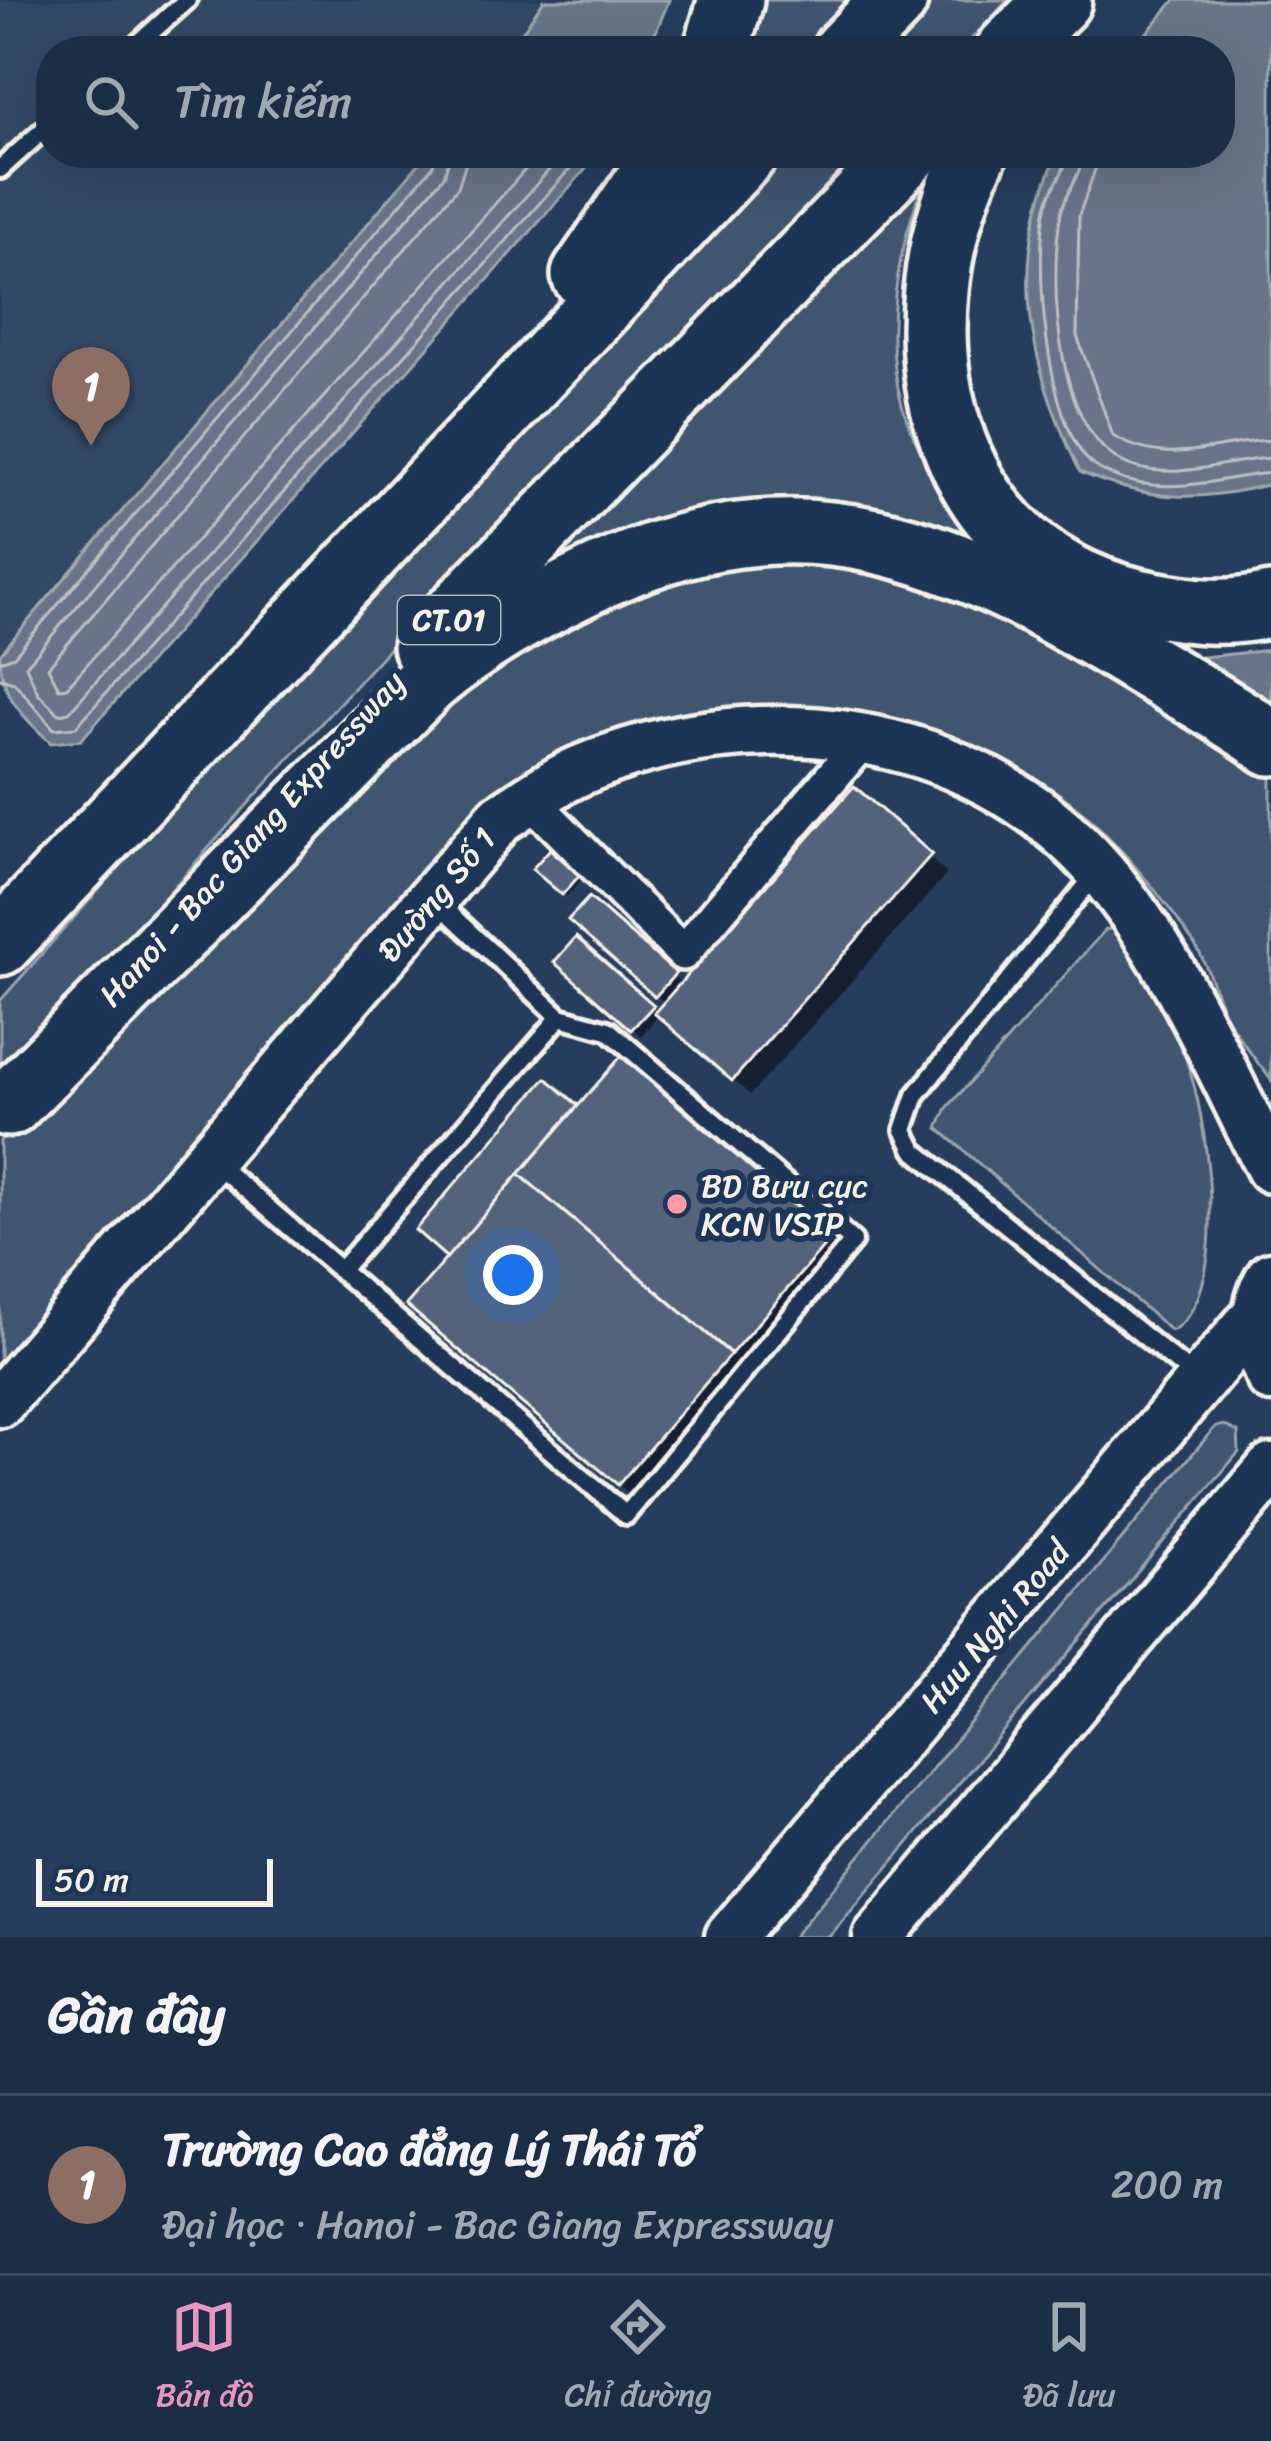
<!DOCTYPE html>
<html lang="vi">
<head>
<meta charset="utf-8">
<style>
	:root { --surface:#1c2e46; --page:#293a51; --text:#f1f3f6; --muted:#a0a8b3; --line:#3a4a5f; --accent:#e797bd }
	body { margin:0; font-family:Sriracha,sans-serif; background:var(--page); color:var(--text) }
	.scale { position:absolute; left:36px; bottom:30px; width:237px; box-sizing:border-box; padding-left:12px; border:6px solid #f4f1e8; border-top:0; font-size:33px; line-height:42px; white-space:nowrap; color:#f4f1e8; -webkit-text-stroke:9px #1d3557; paint-order:stroke }
	.you { position:absolute; left:513px; top:1275px; width:42px; height:42px; margin:-30px; border:9px solid #fff; border-radius:50%; background:#1a73e8; box-shadow:0 0 0 18px #1a73e833 }
	.badge { display:grid; place-items:center; width:78px; height:78px; border-radius:50%; background:var(--accent); color:#fff; font-size:39px; font-weight:700 }
	.pin { position:absolute; translate:-50% -99px; filter:drop-shadow(0 3px 6px #0008) }
	.pin::after { content:''; position:absolute; top:63px; width:42px; height:36px; background:inherit; clip-path:polygon(0 0,100% 0,50% 100%) }
	.list { margin:0; padding:0; list-style:none }
	h2 { display:flex; justify-content:space-between; align-items:center; height:156px; margin:0; padding:0 48px; font-size:51px }
	h2 small { font-size:39px; font-weight:400; color:var(--muted) }
	.list li { display:grid; grid-template-columns:78px 1fr auto; gap:36px; align-items:center; box-sizing:border-box; height:180px; padding:0 48px; border-top:3px solid var(--line) }
	.list b { display:block; font-size:45px; white-space:nowrap }
	.list p { margin:0; font-size:39px; white-space:nowrap; color:var(--muted) }
	.list em { font-size:39px; font-style:normal; color:var(--muted) }
	.icon { flex:none; width:66px; height:66px; fill:none; stroke:currentColor; stroke-width:2; stroke-linecap:round; stroke-linejoin:round }
	.map { position:relative; flex:none; width:1271px; height:1937px; overflow:hidden }
	.search { position:absolute; background:var(--surface); box-shadow:0 12px 48px #0002; left:36px; right:36px; top:36px; height:132px; display:flex; align-items:center; gap:30px; box-sizing:border-box; padding:0 42px; border-radius:48px; color:var(--muted); font-size:45px }
	.sheet { height:336px; background:var(--surface) }
	nav { display:flex; justify-content:space-around; align-items:center; box-sizing:border-box; height:168px; border-top:3px solid var(--line); background:var(--surface); font-size:33px; color:var(--muted) }
	nav a { display:grid; justify-items:center; gap:6px }
	nav .on { color:var(--accent) }
	.map>svg:first-child { display:block }
</style>
</head>
<body>
<div class="map">
<svg width="1271" height="1937" viewBox="0 0 1271 1937">
	<rect width="100%" height="100%" fill="#263d5d"/>
	<filter id="ink" filterUnits="userSpaceOnUse"><feTurbulence type="fractalNoise" baseFrequency=".00833" numOctaves="2"/><feDisplacementMap in="SourceGraphic" scale="24" xChannelSelector="R" yChannelSelector="G"/><feConvolveMatrix kernelMatrix="1 2 1 2 8 2 1 2 1" color-interpolation-filters="sRGB"/></filter>
	<g filter="url(#ink)">
		<polygon fill="#334966" points="0,0 552,0 517,51 51,51 51,153 433,153 0,663"/>
		<g fill="#40546f" stroke="#9aa2ac" stroke-width="3">
			<polygon points="750,0 862,0 813,51 735,51"/>
			<polygon points="931,0 1008,0 960,51 882,51"/>
			<path d="M783,153h77c-297,301 -583,613 -860,932v-84c255,-287 511,-576 783,-848z"/>
			<path d="M935,153c-41,96 -67,217 -6,312 25,40 59,72 91,105l-360,-50 -122,48z"/>
			<path d="M726,557l208,15 210,120 127,86v302c-14,-19 -31,-39 -43,-60 -13,-23 -18,-52 -33,-75 -26,-39 -59,-80 -92,-114 -119,-119 -333,-155 -488,-100 -28,10 -55,29 -81,43l-534,592v-225l482,-484z"/>
			<path d="M1114,928c22,12 29,41 39,62 13,28 30,55 38,85 17,55 41,223 -20,256l-233,-203 9,-20 158,-178z"/>
			<polygon points="1223,1425 1238,1432 1239,1452 829,1937 793,1937 1214,1428"/>
		</g>
		<g fill="#677588" stroke="#9fa7ae" stroke-width="3">
			<polygon points="544,0 669,0 648,51 509,51"/>
			<path d="M1175,0h96v484c-72,18 -122,18 -191,-12 -51,-106 -74,-208 -22,-319h162v-102h-89z"/>
			<path d="M428,153h172l-519,587 -30,3c-29,-28 -51,-47 -51,-89z"/>
			<polygon points="1271,650 1271,710 1192,658"/>
		</g>
		<g fill="#0007">
			<polygon points="855,791 947,874 750,1095 660,1014 641,1036 566,970 577,941 658,1013 666,1004 580,928 589,901 683,985"/>
			<polygon points="551,853 581,880 567,896 536,869"/>
			<polygon points="547,1082 579,1109 832,1237 845,1249 636,1500 427,1321 450,1258"/>
		</g>
		<g fill="none" stroke-linecap="round" stroke-linejoin="round">
			<g stroke="#bcbfc2" stroke-width="3">
				<polyline points="451,153 444,176 26,666 38,693 59,714 69,712 564,153"/>
				<polyline points="469,153 458,187 48,667 59,688 67,687 540,153"/>
				<path d="M1068,153c-2,19 -16,33 -21,51 -15,54 0,222 44,259 9,8 31,17 42,19 48,11 92,-5 138,-9"/>
				<path d="M1083,153c-1,22 -18,39 -22,60 -13,68 -6,232 74,254 47,13 91,-7 136,-9"/>
				<path d="M1101,153l-22,62 -2,121 36,100c56,33 102,6 158,4"/>
				<polyline points="0,661 14,656 433,166 436,153"/>
				<polyline points="0,678 14,682 54,729 76,727 584,153"/>
			</g>
		</g>
		<g fill="#52647b" stroke="#f4f1e8" stroke-width="3">
			<polygon points="854,786 932,854 732,1081 654,1013"/>
			<polygon points="550,849 580,875 562,895 532,869"/>
			<polygon points="589,897 676,973 655,997 568,920"/>
			<polygon points="576,937 654,1005 631,1030 554,962"/>
			<polygon points="623,1054 834,1235 731,1354 519,1174"/>
			<polygon points="546,1078 578,1105 447,1258 415,1230"/>
			<polygon points="519,1174 731,1354 618,1485 406,1305"/>
		</g>
		<g fill="none" stroke-linecap="round" stroke-linejoin="round">
			<defs>
				<g id="lane">
					<polyline points="130,51 187,0"/>
					<polyline points="0,169 51,123"/>
					<polyline points="1095,875 916,1095 904,1130 914,1150 1196,1378"/>
					<polyline points="214,1162 626,1515 853,1241 608,1030 560,1017 434,899"/>
					<polyline points="340,1271 560,1017"/>
				</g>
				<polyline id="street" points="530,799 683,953 865,738"/>
				<g id="secondary">
					<path d="M1271,1277c-20,34 -17,66 0,100"/>
					<path d="M0,1402l501,-584c25,-16 51,-35 78,-47 172,-74 393,-48 520,98 75,86 120,198 172,299"/>
					<polyline points="730,1937 1257,1315"/>
					<polyline points="878,1937 1271,1469"/>
				</g>
				<g id="highway">
					<polyline points="716,51 731,0"/>
					<polyline points="845,51 895,0"/>
					<polyline points="1008,51 1059,0"/>
					<path d="M975,153c-86,177 -41,413 178,451 42,8 76,11 118,1"/>
					<polyline points="584,275 667,153"/>
					<polyline points="425,646 907,153"/>
					<polyline points="0,943 745,153"/>
					<path d="M9,1104l419,-423c49,-41 97,-68 154,-96 217,-108 373,-37 565,81 41,25 85,48 124,77"/>
				</g>
			</defs>
			<use href="#lane" stroke="#f4f1e8" stroke-width="26"/>
			<use href="#street" stroke="#f4f1e8" stroke-width="42"/>
			<use href="#secondary" stroke="#f4f1e8" stroke-width="57"/>
			<use href="#highway" stroke="#f4f1e8" stroke-width="72"/>
			<use href="#lane" stroke="#1d3557" stroke-width="16"/>
			<use href="#street" stroke="#1d3557" stroke-width="33"/>
			<use href="#secondary" stroke="#1d3557" stroke-width="48"/>
			<use href="#highway" stroke="#1d3557" stroke-width="63"/>
		</g>
	</g>
	<circle fill="#ff9aa2" stroke="#1d3557" stroke-width="4.5" cx="677" cy="1204" r="12"/>
	<g text-anchor="middle" stroke-width="12" stroke-linejoin="round" paint-order="stroke">
		<rect fill="#1d3557" stroke="#b4b9bc" stroke-width="3" x="398" y="596" width="102" height="48" rx="9"/>
		<g font-size="30" font-weight="bold" fill="#f4f1e8">
			<text x="449" y="630">CT.01</text>
		</g>
		<g font-size="33" fill="#f4f1e8" stroke="#1d3557">
			<text transform="translate(251 838) rotate(-48)" y="12">Hanoi - Bac Giang Expressway</text>
			<text transform="translate(436 894) rotate(-50)" y="12">Đường Số 1</text>
			<text transform="translate(994 1626) rotate(-50)" y="12">Huu Nghi Road</text>
		</g>
		<g font-size="33" fill="#f4f1e8" stroke="#1d3557" text-anchor="start">
			<text x="701" y="1197">BD Bưu cục<tspan x="701" dy="38">KCN VSIP</tspan></text>
		</g>
	</g>
</svg>
<div class="scale">50 m</div>
<div class="you"></div>
<div class="pin badge" style="left:91px;top:446px;background:#8d6e63">1</div>
<div class="search"><svg class="icon" aria-label="search" viewBox="0 0 24 24"><circle cx="10" cy="10" r="6"/><path d="M15 15l6 6"/></svg>Tìm kiếm</div>
</div>
<section class="sheet">
<h2>Gần đây<small></small></h2>
<ul class="list">
<li><span class="badge" style="background:#8d6e63">1</span><div><b>Trường Cao đẳng Lý Thái Tổ</b><p>Đại học · Hanoi - Bac Giang Expressway</p></div><em>200 m</em></li>
</ul>
</section>
<nav>
<a class="on"><svg class="icon" aria-label="map" viewBox="0 0 24 24"><path d="M3 6l6-2 6 2 6-2v14l-6 2-6-2-6 2zM9 4v14M15 6v14"/></svg>Bản đồ</a>
<a><svg class="icon" aria-label="directions" viewBox="0 0 24 24"><path d="M12 3l9 9-9 9-9-9zM9 14v-3h6M13 9l2 2-2 2"/></svg>Chỉ đường</a>
<a><svg class="icon" aria-label="saved" viewBox="0 0 24 24"><path d="M7 4h10v16l-5-4-5 4z"/></svg>Đã lưu</a>
</nav>
</body>
</html>
